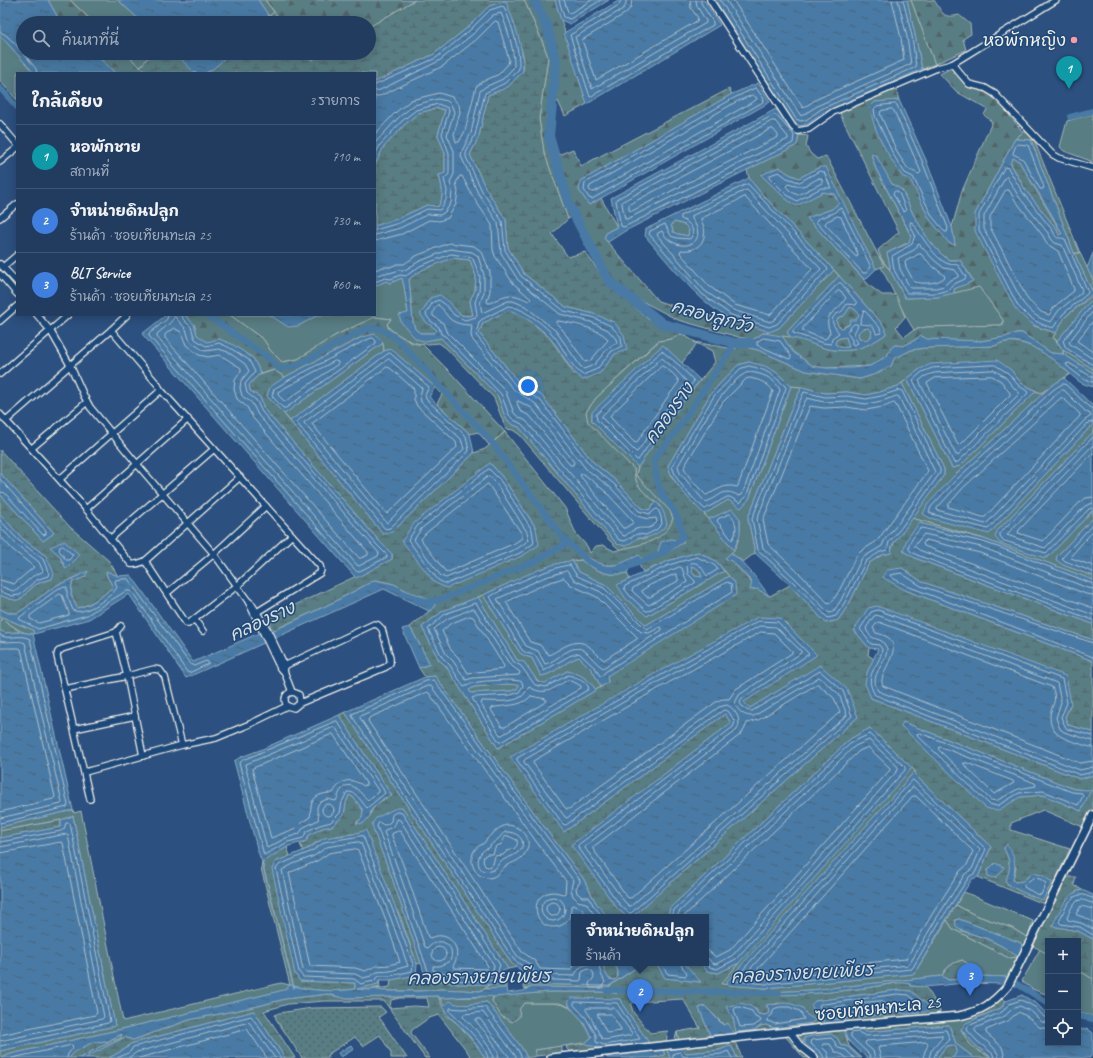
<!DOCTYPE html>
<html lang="th">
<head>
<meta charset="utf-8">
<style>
	:root { --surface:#213c5f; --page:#294365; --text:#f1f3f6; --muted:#a2adbd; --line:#3e5674; --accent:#e69b98 }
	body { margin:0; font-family:Caveat,"Playpen Sans Thai",sans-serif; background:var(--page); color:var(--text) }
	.controls { position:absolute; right:12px; bottom:12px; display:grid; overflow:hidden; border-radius:0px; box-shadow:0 2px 10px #0003 }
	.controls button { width:36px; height:36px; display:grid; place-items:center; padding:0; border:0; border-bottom:1px solid var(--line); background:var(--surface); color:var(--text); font:20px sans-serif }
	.you { position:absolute; left:528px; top:386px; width:14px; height:14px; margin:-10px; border:3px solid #fff; border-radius:50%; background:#1a73e8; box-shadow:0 0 0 6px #1a73e833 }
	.badge { display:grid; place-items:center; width:26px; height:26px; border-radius:50%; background:var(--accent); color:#fff; font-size:13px; font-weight:700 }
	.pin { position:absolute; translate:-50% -33px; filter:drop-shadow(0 1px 2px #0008) }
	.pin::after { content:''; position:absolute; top:21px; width:14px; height:12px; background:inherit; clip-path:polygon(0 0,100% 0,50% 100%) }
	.popup { position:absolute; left:571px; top:914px; width:138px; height:52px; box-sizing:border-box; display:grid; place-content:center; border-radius:0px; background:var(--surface); filter:drop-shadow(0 1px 3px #0005); font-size:13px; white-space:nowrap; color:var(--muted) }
	.popup b { font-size:15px; color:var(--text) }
	.popup::after { content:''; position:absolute; left:50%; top:100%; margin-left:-8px; border:8px solid transparent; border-top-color:var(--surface) }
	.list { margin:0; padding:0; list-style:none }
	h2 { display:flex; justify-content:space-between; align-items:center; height:52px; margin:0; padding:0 16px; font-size:17px }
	h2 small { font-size:13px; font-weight:400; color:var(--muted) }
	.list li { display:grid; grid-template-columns:26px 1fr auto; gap:12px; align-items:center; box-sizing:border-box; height:64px; padding:0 16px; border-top:1px solid var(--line) }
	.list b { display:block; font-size:15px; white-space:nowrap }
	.list p { margin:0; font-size:13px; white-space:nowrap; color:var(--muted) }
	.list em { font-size:13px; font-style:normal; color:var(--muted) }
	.icon { flex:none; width:22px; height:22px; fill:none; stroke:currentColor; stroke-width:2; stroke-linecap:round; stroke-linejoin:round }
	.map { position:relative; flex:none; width:1093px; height:1058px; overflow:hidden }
	.search { position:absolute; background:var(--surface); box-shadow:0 2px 10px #0003; left:16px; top:16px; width:360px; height:44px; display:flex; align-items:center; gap:10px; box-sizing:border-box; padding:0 14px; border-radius:22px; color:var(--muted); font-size:15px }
	.panel { position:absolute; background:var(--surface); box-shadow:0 2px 10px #0003; left:16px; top:72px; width:360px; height:244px; border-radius:0px }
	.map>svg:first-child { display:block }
</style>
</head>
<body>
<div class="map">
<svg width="1093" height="1058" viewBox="0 0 1093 1058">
	<defs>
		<pattern id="forest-firs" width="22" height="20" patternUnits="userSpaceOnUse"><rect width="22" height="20" fill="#587d83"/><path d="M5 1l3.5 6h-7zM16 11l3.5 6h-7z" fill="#516568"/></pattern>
		<pattern id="wetland-marsh" width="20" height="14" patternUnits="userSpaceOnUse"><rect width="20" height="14" fill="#587d83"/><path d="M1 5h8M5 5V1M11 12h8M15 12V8" fill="none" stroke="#516568"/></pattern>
		<pattern id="garden-dots" width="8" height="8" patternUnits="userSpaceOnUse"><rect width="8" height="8" fill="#587d83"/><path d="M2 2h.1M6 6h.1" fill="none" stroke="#516568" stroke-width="1.8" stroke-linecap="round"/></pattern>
		<pattern id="water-ripples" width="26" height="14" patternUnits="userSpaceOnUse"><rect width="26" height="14" fill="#487aa5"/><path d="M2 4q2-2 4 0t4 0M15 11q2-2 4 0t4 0" fill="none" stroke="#48647a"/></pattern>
	</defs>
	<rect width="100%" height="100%" fill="#2c507f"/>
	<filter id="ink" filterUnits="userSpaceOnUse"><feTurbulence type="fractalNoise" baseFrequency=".025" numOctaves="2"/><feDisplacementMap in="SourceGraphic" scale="8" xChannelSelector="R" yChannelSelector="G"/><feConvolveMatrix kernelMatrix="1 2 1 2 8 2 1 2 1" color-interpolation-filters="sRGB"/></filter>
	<g filter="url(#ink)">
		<g fill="#587d83" stroke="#a6b7b6">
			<polygon points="70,0 118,0 143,23 94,23"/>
			<polygon points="258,0 265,0 274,12 269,16"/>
			<polygon points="907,0 911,0 935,64 922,69 915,35"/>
			<polygon points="0,35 34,73 17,73 17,100 0,81"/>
			<polygon points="125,53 152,53 140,67"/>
			<polygon points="1093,114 1093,162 1064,151 1060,147 1067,121"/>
			<polygon points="1023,132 1026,132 1034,140 1015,139"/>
			<polygon points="1074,253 1080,253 1093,280 1093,293"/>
			<path d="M879,257l11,13 15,28 32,-1 42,-11 24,34v5l-77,2 -12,3c-13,-20 -22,-42 -33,-63l2,-1z"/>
			<polygon points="834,270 839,276 787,332 791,338 772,336 763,333 779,328"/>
			<path d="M402,278l2,8 4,28 -7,8c18,18 12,21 40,16l57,58 7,21 6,7 8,3 98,117 21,-6 8,1 15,-33c-14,-10 -26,-17 -27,-37l-47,-47 -1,-10 10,-14 63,-57 12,-2 11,-5 15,9 -15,20 -19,-17 -7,5 -64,62v8l46,46 -2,8 34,36 3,7c-6,24 -32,26 -53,32l-10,-9 -90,-106 -7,-5 -7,-1 -12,-31 -48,-50 -7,-5c-19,2 -23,2 -40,-8 -5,-3 -9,-5 -12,-11l4,-5 -16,-2 -39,18 -38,24 -16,3 -12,-12 -6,-10 -34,-25h40l28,11 20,-11h57v-29l11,-5 4,2z"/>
			<polygon points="1093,295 1093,298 1057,341 1053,337 1065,317"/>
			<polygon points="383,343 384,351 290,421 284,414"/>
			<polygon points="1063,350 1093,369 1093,373 1063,354"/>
			<polygon points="907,379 952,468 960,466 1036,391 1041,393 1051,386 952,478 989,534 1093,424 1093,432 997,531 1045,558 1049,556 1093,510 1093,518 1057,556 1057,560 1063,565 1093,576 1093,580 984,539 912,518 944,475 944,469 902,383"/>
			<path d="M791,386l11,1 -9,18 -45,113 7,35 -12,9 -12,-9c9,-9 9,-22 9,-34l-26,-2 -5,2 -5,-5 24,-14 21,-1z"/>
			<path d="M581,560c16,11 26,17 46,13l3,7 -12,5 29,31 77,-45 5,5 -83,49 -40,-40 -27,-13 -7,-11z"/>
			<path d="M483,595l37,58 5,3 7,2 9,18c14,-2 24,-15 38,-19l13,13 9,17 -5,3c-8,-11 -16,-16 -29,-19l-23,13 -6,-2 -14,-20 -7,-2 -39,-63z"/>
			<path d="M0,616l33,14 1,4c-15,0 -21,-10 -34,-15z"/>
			<polygon points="509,684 520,684 517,689 511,691 471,693 469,690 474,687"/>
			<polygon points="912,768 915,771 728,981 728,985 720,984 832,855"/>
			<polygon points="73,810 74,813 81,811 123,1021 281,983 290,985 285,990 122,1029 11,1054 0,1058 0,1051 115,1026 73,816 61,820 0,831 0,827"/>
			<polygon points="964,892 1033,921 1028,938 1012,928 975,915 956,905"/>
			<path d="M947,920l6,9 56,29 9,-1 -10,20 -31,-1 1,-3 -2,-4 -14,-9c-9,3 -16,7 -20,16l-131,14 -41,2 -5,-4 149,-14z"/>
			<polygon points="1040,949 1048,954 1048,995 1032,989 1022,981"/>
			<polygon points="1078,970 1093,979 1093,1016 1078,1013"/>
			<path d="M379,980l1,7c-9,3 -16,2 -25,2l23,-5z"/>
			<polygon points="490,984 506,985 506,988 484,989"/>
			<polygon points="528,984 609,986 607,988 532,987 525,989 523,986"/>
			<path d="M488,995l5,2 -1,4 28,7 5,-5c41,0 46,-3 67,34l-7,6 -49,7v6l-9,2 -5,-10 -35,-46c-11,1 -28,6 -37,0l-6,4 -4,-8 40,-1z"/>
			<polygon points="846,1022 851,1023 676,1042 675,1038 677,1032 679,1039 736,1034 736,1032 755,1030 756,1032 824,1023"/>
			<path d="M961,1029l13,15 17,13c-16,-6 -23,-12 -30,-28z"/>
			<polygon points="667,1049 670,1058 651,1058 664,1055 663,1050"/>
		</g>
		<g fill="url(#forest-firs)" stroke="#a6b7b6">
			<polygon points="48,0 70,0 94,23 61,23"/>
			<polygon points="265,0 415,0 369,27 369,23 283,23"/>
			<polygon points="524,0 555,0 587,104 565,116 558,101 546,115 551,158 573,149 581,166 729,89 732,94 581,181 579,190 589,205 601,198 617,227 607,232 604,238 658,301 698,314 729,319 761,328 769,332 763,333 754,339 742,338 678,320 634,297 610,277 577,213 568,219 544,153 539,119 548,57 542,41"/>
			<path d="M911,0h23c9,13 8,19 25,15l11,9 1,10 -8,5 3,11 -31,14z"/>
			<polygon points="94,53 125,53 140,67 150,73 115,73"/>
			<polygon points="306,53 325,53 312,61"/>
			<path d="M951,68l20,20 16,4 15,14 21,26 -8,7 -40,75 59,112 22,7 -3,4 10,13v4l-12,-1 -29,-20h-6l-11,4 -24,4 -64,-2 -14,7 -8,-1 -4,3 -4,8 -17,10 -44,2 -13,-2 -20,-14 -11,-16c5,1 11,1 16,2 8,2 15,7 23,9 27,8 43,2 65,-13l-2,-8 -50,-56 -74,-78 -11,-14 -2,-8 50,-25 2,-10 9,1 -2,10 4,7 7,6 9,-3 58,110 -8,3 -14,-28 -42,-74 -21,11 -10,-4 -10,-7 -17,8 23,23 11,7 27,-13 11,2 5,9 -7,6 -25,9 63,68 12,9h14l9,22 -9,10 8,10 10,-7 12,-3 77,-2v-5l-24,-33 -25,6v-4l19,-9 -13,-20h-11l-8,-6 -13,-15 -15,-25 -11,-24 -10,-6 -21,-30 5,15 35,67 -2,6 -22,11 3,12v5l-9,-12 -3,-8 21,-18 -58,-116 -1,-5 47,-20 9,-1 3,10 -24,2 54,116 26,27 -3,-18 10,-36 30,-69 -8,-7 3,-6 -30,-17 -17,-18z"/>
			<polygon points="1031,140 1034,140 1080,253 1074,253"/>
			<polygon points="675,222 685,225 689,230 688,236 678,234 673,232 671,224"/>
			<path d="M850,307c5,2 8,4 9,9l-3,4 -14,8 -4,-2 -2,-5 3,-4 5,-1z"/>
			<polygon points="184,315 230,315 264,340 270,350 282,362 298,359 336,335 375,317 391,319 387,324 389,329 412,343 423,345 450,372 505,432 489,445 478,432 470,434 437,404 442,394 391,349 384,351 383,343 362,337 285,377 274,370 261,374 253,358 219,339 207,343 197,335 194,324"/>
			<polygon points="868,328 872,331 871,337 866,340 859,338 858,333 862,329"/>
			<path d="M846,337l3,10c-5,1 -9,1 -14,-3l1,-4 4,-2z"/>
		</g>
		<g fill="url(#wetland-marsh)" stroke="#a6b7b6" fill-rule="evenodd">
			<path d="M415,0h109l18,41 6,16 -9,62 5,33 24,67 -16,15 16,23 17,-5 23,32 40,35 34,15 -11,5 -13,2 -62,57 -10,14 2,10 46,47c0,16 10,24 22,33l-7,8 -7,-2 -26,-27 -23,-19 -51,-66 -23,-13 -40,-50 4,-10 27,-14 11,4 29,25 24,36 26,-1 15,-19 -21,-40 -28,-7 -42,-33 -16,-26 -2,-28 -20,-31 -16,-34 9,-19 9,-41 20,-8 15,-16 1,-12 -11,-39 -24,-14 -22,22 -33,26 -59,28v-9h-169l8,-5 16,-15h76l6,7 13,-7h44v-26z"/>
			<polygon points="274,12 283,23 262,23"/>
			<polygon points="152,53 175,53 194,71 199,73 150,73 140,67"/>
			<path d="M438,108l7,2 -7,25 7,18v20l-6,2c3,12 6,21 -1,32l-11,-2 -30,14 -22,7v-61l8,-17 22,-24 13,-11z"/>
			<polygon points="1013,158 1019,161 1062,234 1059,236 1056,228 1026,191 1010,162"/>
			<path d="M452,258l18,2 6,16 -1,14 -5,11 3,14c-13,3 -17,-3 -24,-13l-19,-4 -5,10 1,14 12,8 -4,3h-14l-5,-4 -2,-7 -4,-43 13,-9z"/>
			<path d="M694,342l40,7 7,-3 17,4 48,21 54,8 16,-5 15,-8 3,-7 17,-9 14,-2 70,-2c25,-15 57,12 75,28l-29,19 -20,-10 -10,-13 -91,-1 -22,17 -18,6 -14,3 -19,-3 -22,1 -23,-6 -11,-1 -15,-14 -27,-10 -11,3 -27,28 -43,73 4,11 11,15 26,27 25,31 -8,8 7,4 24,27 13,7 20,-11 36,38 12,-3 11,-16 20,-41 13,-8 9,-2c1,-12 14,-24 21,-35l72,21 -65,-16 -16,28 12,7 178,66v16l-171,-58 -20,-14 3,22 188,71v71l-25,-7 -3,-8 6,-14 -217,-73 15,18 -1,7 6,4 -7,14 4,25 209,81 13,-4v33l-10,19 -40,-17 -32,13v7l59,19 -26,55 -66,-27 13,-30 -75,-71 -1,-5 -3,-3 -42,-40 -20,11 -180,169 -2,9h-36l226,-200 -38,-51 -70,42 -6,-6 36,-84 -216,214 161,-118 6,9 -159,122 45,63 10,9h-19l-12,-14 -13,-25 -33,-43 -115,-159 -10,1 -6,-9 11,-4 -20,-37 24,-20 -10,-10 -17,-6 -13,-7 -19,-4 -41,22 -60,28 -4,-3v-10l122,-58v-5l-12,-12 -116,-133 -4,-12 -10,-6 -1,-6 8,-9 17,-6 11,7 -18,19 17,18 99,120 9,-2 82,-79 11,-4 20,-17 60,76 11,26 11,12 3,7 6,-7 7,-1 11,6c22,-6 52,-8 59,-33l-3,-7 -34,-36 2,-8 41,-60 36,-45 -3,-11zM490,463l13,15 33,50zM698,552l18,9 19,22 -128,93 1,6 -7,5 -103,61 -52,-82 -7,-6 -17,-33 21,-16 40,-16 56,-25 25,-8 17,-2 5,-3c4,2 9,6 14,7 14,4 28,-3 42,-6l-3,7 4,7 25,-11zM903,722l171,67 16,1 -9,21 -37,-16 -24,2zM1004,848l12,19 -3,13 2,2h8l5,-6 -7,15 -13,-6 -2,-4c6,-14 4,-19 -2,-33z"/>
			<path d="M0,450l70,77 39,34 9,15 -12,-4 1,4 6,11c-11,9 -22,18 -36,21l-6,-13 1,-13 13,-5 2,-5 -19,9 -11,4 -39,28h-10l-8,-4v-14c26,12 19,0 37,-11 5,-3 11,-4 15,-5l-6,-23 -24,-18 -22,-24v-20l43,47 11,-8 -54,-60zM79,555l-13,14 -6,-13z"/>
			<path d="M691,566c7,2 9,4 11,11h-6l-4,-5z"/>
			<polygon points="0,619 7,622 20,632 4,633 0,630"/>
			<path d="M345,712l167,252 5,3 -9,2 -105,-161 -19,6 -10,18 17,43 30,88 -4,1 -17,-48 -47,-82c-12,1 -26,3 -36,8 -5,3 -9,7 -14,9l-3,-7 6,-3 3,-6 13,-7 10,-2 12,-11 2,-12 3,-8 4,2 10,13 -1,8 -6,5 14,-7c2,-10 12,-17 22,-20l-53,-81z"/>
			<polygon points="61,820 61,827 0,838 0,831"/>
			<path d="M287,847l3,9 -15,6 20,112 5,7 55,2v6c-21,3 -45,2 -65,-4l-29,-117 1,-6z"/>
			<polygon points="1068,877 1076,877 1074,885 1082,890 1075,892 1052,926 1078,931 1093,939 1093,979 1078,970 1078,941 1048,941 1048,954 1033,946 1034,939 1057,892"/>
			<polygon points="956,905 975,915 1012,928 1028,938 1022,946 1021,943 959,919 955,920 962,931 988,939 1009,950 1018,957 1009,958 953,929 947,920"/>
			<path d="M962,960l14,9 2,4 -2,5 -28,2 -6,-4c4,-9 11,-13 20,-16z"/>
			<path d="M605,963h9l4,8v6l-3,3 -6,-1c-3,-5 -7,-10 -4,-16z"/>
			<path d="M643,963h13l10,15 34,4 -16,-19h17l6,8 11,2 21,-10 -18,21 44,4 9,7c43,-1 86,-5 128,-13l8,2v2c5,0 10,0 14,1 5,1 12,18 16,24l-1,3 -49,5 -44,3 -1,-3 4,-1 33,-3 11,-4 14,3 19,-2 4,-4 -19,-17 -13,-1 -83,11 9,22 -68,9 -1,-2 5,-4 6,-1 8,3 38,-5 -33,-20 -13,3 3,3v4l-4,2 -7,-1 -2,-5 -29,-2c5,8 10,17 9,27l-5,-5 -3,-5 -4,1 -19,-19 -6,2 11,27 -7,2 -24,3 -2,-8 23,-4 -17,-29 -49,3 -3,3 2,7 17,21 18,-2 -2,11 -17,1 -27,-39 -2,-5 -52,2 2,6 -11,-4h-34l-5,5 -1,9 -7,5 -11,-6 -9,-15 2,-5 56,-4h58l9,1 -10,-4v-1z"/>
			<polygon points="411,976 413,981 426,978 458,984 490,984 480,991 441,989 420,991 383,991 375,989 390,987 391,980"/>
			<path d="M328,994l15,4 95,-2 8,19 13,10 22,26 4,7h-14l-4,-7 -28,-36 -10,3 -17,12 -1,3 19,25h-5l-41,-57h-60l-36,3 -24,7 31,47h-10l-31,-47 -124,33 -3,4 -18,10h-23l3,-3 36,-18 8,3 56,-20 69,-14 27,-7zM400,998h27l2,9 -15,-1 -24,2 1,-8z"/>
			<path d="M1001,998l5,3 -5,7 -25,10 -15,11c9,19 14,20 31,29h-18l-2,-2 -16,-12 -7,-19 -83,7 -7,-4 119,-14z"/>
			<polygon points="841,1029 844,1030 849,1046 862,1058 860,1058 848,1047 841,1045 837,1038 804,1038 804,1043 798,1036"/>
			<polygon points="123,1034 121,1038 98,1048 80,1058 69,1058 76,1051 93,1042 108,1041"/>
			<polygon points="785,1036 792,1037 797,1048 810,1058 804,1058"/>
			<polygon points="732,1042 736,1044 742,1058 737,1058 732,1047 729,1046 720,1050 686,1053 682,1048 698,1045"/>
			<path d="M585,1043c5,4 12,3 18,6l-33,3 -3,-3 -1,-3z"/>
			<polygon points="952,1045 956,1047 957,1051 953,1058 937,1058 946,1046"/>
			<polygon points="562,1046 562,1053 536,1056 535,1050"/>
		</g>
		<polygon fill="url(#garden-dots)" stroke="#a6b7b6" points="381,1007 386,1012 379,1017 407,1058 391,1058 391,1053 380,1035 363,1046 355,1037 327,1055 328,1058 302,1058 276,1019 275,1015 279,1013 312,1008"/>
		<g fill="url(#water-ripples)" stroke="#8daac0" fill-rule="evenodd">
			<polygon points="0,0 48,0 61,23 23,23 23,53 94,53 115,73 34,73 0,35"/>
			<polygon points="118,0 258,0 269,16 262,23 143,23"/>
			<polygon points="555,0 609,0 570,24 561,20"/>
			<polygon points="620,0 704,0 720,25 587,104 564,33"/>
			<polygon points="715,0 907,0 915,35 922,69 823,113 808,124 800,126 793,122"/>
			<path d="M506,1c8,22 18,46 17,70l-15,16 -20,8 -9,41 -9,19 16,34 20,31 2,28 16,26 42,33 28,7 20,8 10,13 3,15 -12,4 -15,19 -17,7c-15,-11 -20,-28 -33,-42 -9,-10 -28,-24 -41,-28l-26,13 -4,10 40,50 23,13 51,66 23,19 26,27 7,2 7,-8c7,6 9,13 11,23 -9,8 -16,14 -29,13l-12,8 -9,-2 -7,-8 -91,-109 -8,-3 -6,-7 -7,-21 -57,-58 -16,3 -9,-2 -15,-17 -2,-7 9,-2 -4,-27 -2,-8 -12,5 -4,-2 -11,5v-60l22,-7 30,-14 11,2c7,-11 4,-20 1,-32l6,-2v-20l-7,-18 7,-25 -7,-2 -20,5 -13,11 -22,24 -8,17v-83l59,-28 33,-26 22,-22zM452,258l18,2 6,16 -1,14 -5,11 3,14c-16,4 -16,-6 -25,-14 -2,-2 -6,-4 -8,-6l-10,3 -5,10 -5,6 6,8 11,8 -3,3h-14l-5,-4 -2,-7 -4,-43 13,-9z"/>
			<path d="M175,53h55c-9,8 -23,27 -37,18 -6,-5 -12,-12 -18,-18z"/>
			<polygon points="758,83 770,102 589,205 579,190 581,181 732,94"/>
			<path d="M899,100l27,60 26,67 3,18 -6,-2 -20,-25 -19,-39 -7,-2c-14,-20 -30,-46 -33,-70l5,-5z"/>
			<polygon points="776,109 799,135 797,145 625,231 608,242 604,238 607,232 617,227 611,198"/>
			<path d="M1015,139l16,1 43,113 19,40 -28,24 -9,16c-21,-7 -26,-8 -41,-25l-40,-77v-17zM1013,158l6,3 33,54 10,19 -3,1 -3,-7 -30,-37 -16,-28z"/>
			<polygon points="871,154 876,155 892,184 902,190 913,214 928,239 941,254 949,260 960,260 973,281 954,289 954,293 937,297 905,298 890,270 890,265 887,253 909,243 911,235 876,169"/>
			<polygon points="779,167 789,174 799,178 820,167 826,167 876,269 865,280 807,218 832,209 839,203 834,194 823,192 796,206 785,198 761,175"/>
			<path d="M749,178l11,14 74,78 -55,58 -10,4c-13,-6 -30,-8 -41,-14 -34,-20 -57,-53 -83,-82l1,-7zM675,222l10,3 4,5 -1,6 -10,-2 -5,-2 -2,-8z"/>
			<polygon points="1093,253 1093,280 1087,268"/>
			<path d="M839,276l45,50 2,8c-21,15 -39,21 -65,13 -10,-3 -19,-8 -30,-9l-4,-6zM850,307c5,2 8,4 9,9l-3,4h-6l-1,5 -7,3 -4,-2 -2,-5 3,-4 5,-1zM868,328l4,3 -1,6 -5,3 -7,-2 -1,-5 4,-4zM846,337l3,10c-5,1 -10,1 -14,-3l1,-4 4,-2z"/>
			<polygon points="1093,298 1093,369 1063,350 1057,341"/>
			<polygon points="166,315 184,315 194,324 197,335 207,342 219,339 232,344 253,358 261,374 257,376 249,385 250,391 260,397 264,409 380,542 392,554 392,559 356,578 142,334"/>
			<polygon points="270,315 318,315 298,326 288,327"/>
			<path d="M763,333l19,3 11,16 20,14 13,2h26l18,-2 17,-10 4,-8 4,-3 8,1 14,-7 3,-4 7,4 54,2 24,-4 11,-4h6l29,20 12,1 29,18 1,1v14c-3,-1 -6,-2 -9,-3 -8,-3 -15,-12 -22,-17 -17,-14 -44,-35 -67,-21l-70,2 -14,2 -17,9 -3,7 -15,8 -16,5 -54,-8 -48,-21 -17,-4 -2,-3 3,-5 12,1z"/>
			<polygon points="375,334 383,343 284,414 267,396 270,387 285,377 362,337"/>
			<polygon points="663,345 700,380 679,407 638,467 592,421 592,412 656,351"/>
			<polygon points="391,349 435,387 429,397 470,434 474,453 392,532 383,534 290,421 384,351"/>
			<polygon points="997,360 1011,370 1021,383 1036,391 960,466 952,468 907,379 920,369 931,364"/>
			<path d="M749,362l16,4 11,6 15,14 -42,113 -8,9 -13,-8 -24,14c-14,-14 -30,-29 -36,-48l43,-73 27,-28z"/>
			<polygon points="1064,378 1093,406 1093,424 989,534 930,518 923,514 927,505 952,478 1051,386"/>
			<polygon points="902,383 944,469 944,475 904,530 892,545 891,553 882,555 869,563 849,604 838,620 826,623 790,585 755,553 748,518 793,405 802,387 825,393 847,392 866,395 880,392 898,386"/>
			<polygon points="1093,432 1093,510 1049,556 1045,558 1000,543 995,537 997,531"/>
			<polygon points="490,463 503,478 536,528 539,545 522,556 447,588 435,583 402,541 414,523"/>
			<polygon points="0,473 54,533 43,541 0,494"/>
			<polygon points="732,509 740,519 740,534 734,550 709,519"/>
			<path d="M0,514l22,24 24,18 8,17 -2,6c-4,1 -10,2 -15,5 -18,11 -11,23 -37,11z"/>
			<polygon points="1093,518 1093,576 1063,565 1056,560 1057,556"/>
			<polygon points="919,523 984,539 1093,580 1093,624 915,558 903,551 907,539"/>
			<polygon points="671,539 684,542 667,553 658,551 661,542"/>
			<polygon points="64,541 80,555 66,569 60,556 50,547"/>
			<path d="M698,552l18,9 8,10 -77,45 -21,-17 -9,-14 51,-24zM691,566c7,2 9,4 11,11l-7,-1 -3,-4z"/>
			<path d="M731,553c16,12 27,27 38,43l-12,-7 -7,1 2,-8 -19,-20 -8,-4z"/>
			<path d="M639,555l3,3 -12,9 -3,6c-20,4 -30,-2 -46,-13l5,-4c24,15 29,10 53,-1z"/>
			<path d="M572,561l7,11 27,13 40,40 83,-49 6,7 1,12 -129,81 1,6 -7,5 -9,-17 -13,-13c-14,4 -24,17 -38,19l-9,-18 -7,-2 -5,-3 -37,-58c26,-11 62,-32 89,-34z"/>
			<polygon points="902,568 922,582 1093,640 1093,661 905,590 882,577 887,570"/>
			<path d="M88,571l-3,6 -13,5 -1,13 6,13c14,-2 25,-12 36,-21l-6,-11 -1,-5 12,5 13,-1 62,87 64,-28 13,-7 5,3 59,-28 41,-22 19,4 13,7 17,6 10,5 1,5 -6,4 -45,-22 -198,89 -57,-84 -40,25 -55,15 -1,-4 -33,-14v-7l8,4h10l39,-28 11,-4z"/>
			<path d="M478,597l39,63 7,2 14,20 7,1 22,-12c13,3 21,7 29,19l-98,58 -52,-82 -7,-6 -17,-33 21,-16zM509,684l10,1 -2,4 -6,2 -40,2 -2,-3 5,-3z"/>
			<polygon points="877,606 1066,676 1071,703 1065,717 1068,725 1093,732 1093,775 1080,779 871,698 865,684 867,673 878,649 869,648 854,630 868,608"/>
			<polygon points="758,617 780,618 817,655 744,702 750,708 820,665 847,689 858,717 632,917 627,917 617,908 571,845 731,723 725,714 564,832 510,757 654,674"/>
			<polygon points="410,627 430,664 419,668 402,629"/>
			<polygon points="0,630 5,633 20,632 33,634 73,810 0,827"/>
			<path d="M435,676l115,159 33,43 13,25 12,14h-34v46h31c-3,6 1,11 4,16l6,1 3,-3v-6l-4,-8h29l-34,23 -81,-2 -4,-12 -12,-8 -167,-252 80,-35z"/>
			<polygon points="339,715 392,796 384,798 371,810 370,816 364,823 356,824 362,818 363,810 353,797 349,795 346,803 344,815 332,826 322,828 309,835 306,841 289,846 262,862 258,852 234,761 241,757 260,750"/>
			<polygon points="903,722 1074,789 1091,790 1081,811 1044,795 1020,797 997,811 986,808 901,726"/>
			<polygon points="870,728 912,768 739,963 718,973 707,971 701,963 706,963 706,917 668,917 670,908 850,739"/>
			<polygon points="915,771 916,776 991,847 978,877 972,879 944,923 914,974 765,988 728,985 727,981"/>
			<polygon points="396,808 403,808 508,969 502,971 506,985 458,984 426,978 391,875 374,832 372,824 376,818"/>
			<polygon points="73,816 115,1026 0,1051 0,838 61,827 61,820"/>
			<path d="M366,830l51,134 -1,11 -25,5h-12l-1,4 -21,5 13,1 5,-1 8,2h37l21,-2 39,2 4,-2 22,-1 1,5 16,-2 9,-4 75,1 1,1h6l3,5 -9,-2h-58l-57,5c-6,-2 -44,1 -53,1l-2,-2 -95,2 -15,-4 -43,5 -27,7 -69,14 -56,20 -8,-3 -35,18 -4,3h-6l18,-10 23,-10 1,-4 -14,7 -15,1 -17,9 -7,7h-67l9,-4 111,-25 162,-39 6,-5c20,6 44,7 65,4v-6l-55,-2 -5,-7 -23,-105 3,-7 35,-14 14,-10 29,-4z"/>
			<path d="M1007,844c9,13 9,21 6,36l2,2 8,-1 9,-8 10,2 10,7 -9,18c-8,-2 -33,-12 -38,-19 7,-14 5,-19 -1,-33z"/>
			<polygon points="995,863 1004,867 1001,873 995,878 988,876 987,871"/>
			<path d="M1082,890l11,5v44l-15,-8 -26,-5c8,-14 13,-32 30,-36z"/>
			<path d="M959,919l62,24 1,3 -4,11c-9,-7 -19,-13 -30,-18 -11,-4 -23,-6 -32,-13l-1,-6z"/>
			<polygon points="656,963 684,963 701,982 665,978"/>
			<path d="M942,976l6,4 28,-2 1,-2 31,1 -4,7 -39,-1 -40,4 -15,-1v-2c-15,-4 -31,3 -46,4 -30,4 -60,7 -91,7l-3,-3 41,-2z"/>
			<polygon points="898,990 911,991 931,1008 926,1012 907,1014 893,1011 882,1015 849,1018 845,1019 846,1022 824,1023 819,1011 814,1010 811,1005 815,1001 822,1000"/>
			<polygon points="1022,995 1037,1004 1048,1015 1048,1043 1078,1043 1078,1027 1083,1030 1087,1028 1093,1033 1093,1052 1090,1058 992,1058 974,1044 961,1029 966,1023 1001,1008 1006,1001"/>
			<path d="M571,998l49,1 2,5 27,39 -46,6c-6,-3 -13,-2 -18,-6l7,-6 -10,-17 -12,-13 -2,-6z"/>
			<path d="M450,1001c9,7 26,2 37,1l35,46 5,10h-42c-7,-12 -16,-23 -26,-33 -7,-7 -12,-8 -15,-19z"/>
			<path d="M740,1003c8,2 14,3 18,11l7,1 4,-2v-4l-3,-4 5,-1 3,1c11,-4 19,-1 29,3l4,7 8,5 -3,3 -38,5 -8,-3 -6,1 -5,4 -19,2 -3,-14 -7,-11z"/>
			<polygon points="705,1006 723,1025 728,1023 731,1029 736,1034 710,1035 699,1008"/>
			<polygon points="254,1011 285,1058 109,1058 127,1048 130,1044"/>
			<polygon points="949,1025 956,1044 974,1058 953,1058 957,1051 956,1047 952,1045 946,1046 937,1058 867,1058 847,1039 844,1030 859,1028 866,1032"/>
			<polygon points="831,1034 837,1038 841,1045 848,1047 860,1058 821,1058 804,1043 804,1038 812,1036"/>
			<polygon points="351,1045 354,1049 341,1057 338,1053"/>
			<polygon points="729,1046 732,1047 737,1058 670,1058 667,1049 682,1048 686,1053 720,1050"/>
			<polygon points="663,1050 665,1055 651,1058 607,1058 606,1057 628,1053"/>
		</g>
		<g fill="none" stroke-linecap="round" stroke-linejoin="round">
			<g stroke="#afc1cd" stroke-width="1">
				<polyline points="559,0 564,17 570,19 601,0"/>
				<polyline points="564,0 568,12 570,13 592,0"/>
				<polyline points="621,0 619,5 570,35 590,97 713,25 713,22 701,3 701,0"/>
				<polyline points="626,0 626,5 623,9 575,37 592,89 706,23 706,21 697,6 696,0"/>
				<polyline points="632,0 631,7 626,13 582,40 596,80 697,21 698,18 691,8 690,0"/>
				<polyline points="720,0 796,119 801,121 806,120 821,109 916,67 912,36 903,0"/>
				<polyline points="726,0 801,116 819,105 911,64 907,37 898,0"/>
				<polyline points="733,0 803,108 817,99 904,60 901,38 892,0"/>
				<path d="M0,32c8,1 30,29 36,37l1,4"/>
				<path d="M375,85l61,-27 33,-27 21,-21 12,-4 2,1c8,19 16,42 15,62l-14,14 -20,10 -10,42 -9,18v4l16,34 20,30 3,29 16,26 43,35 28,6 19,9 10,11 1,9 -10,5 -15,18 -14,6c-13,-8 -19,-27 -29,-39 -8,-10 -33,-30 -46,-30l-27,14 -2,2 -3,13 40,51 24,14 50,65 24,19 25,27 11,3 6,-5h2l3,8 1,7 -6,6 -10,5 -9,-1 -12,7 -6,-1 -97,-116 -8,-4 -5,-5 -8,-21 -56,-58 -4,-2 -2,-7c-5,-4 -12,-7 -13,-14l7,-11 6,-2 7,5 8,10 11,5 11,-3 1,-3 -2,-12 4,-11 1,-15 -8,-19 -21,-3 -31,12 -14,10 -6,-1 -9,4 -6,-1 -10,4"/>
				<polygon points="756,88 764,99 763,102 592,199 589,198 584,190 585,183 734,98"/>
				<path d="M375,91l5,-1 59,-29 34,-27 20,-19 8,-2c6,14 14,39 13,54l-11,12 -18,8 -5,4 -9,42 -9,18 -1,5 17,37 20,30 3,30 17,27 42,34 31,8 17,8 8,9 1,4 -8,4 -15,18 -10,4 -3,-2 -25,-36 -31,-25 -12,-5h-5l-26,12 -2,-10 4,-11v-17l-6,-19 -6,-4 -22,-3 -32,13 -13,8h-6l-9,3h-6l-9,3"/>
				<polygon points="753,95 757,98 756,100 594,192 591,192 589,189 590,186 736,102"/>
				<polyline points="375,97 382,95 443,66 477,39 495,21 498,22 509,60 508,64 499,74 482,82 476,87 465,131 459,142 456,142 454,134 460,112 459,105 452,97 439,93 411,100 395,113 375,134"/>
				<polygon points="895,104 897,105 922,161 948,228 947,232 945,232 932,216 913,177 905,173 894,156 875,116 874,109 877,106"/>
				<polygon points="892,109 894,111 917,163 921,172 919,174 908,169 898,154 880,114 881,111"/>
				<polygon points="774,115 776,115 794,135 793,143 624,227 621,226 616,201 617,199"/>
				<polygon points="772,121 775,121 788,137 788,139 627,219 625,219 622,204 622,202"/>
				<polygon points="771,129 773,129 778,135 778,137 632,211 629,210 629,205"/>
				<polyline points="375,143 399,117 414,105 438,99 447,101 451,104 454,112 447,135 454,151 454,174 450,182 452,191 451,203 445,212 440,215 428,214 400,228 375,235"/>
				<polygon points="1017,144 1028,145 1044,187 1043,189 1040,189 1023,159 1013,154"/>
				<polyline points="375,155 380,145 402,121 416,110 438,104 448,108 449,111 442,134 449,153 449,174 444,179 447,191 446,200 440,210 427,209 399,223 375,230"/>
				<path d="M1005,167l3,1 15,25 30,38c5,11 4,5 12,8l23,53 -1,2 -24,20 -10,14c-15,-4 -24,-10 -35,-22l-39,-76v-15z"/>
				<polygon points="820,171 824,172 831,188 821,188 797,201 787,195 769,177 770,175 779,172 787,178 799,182"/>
				<path d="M1007,177l12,20 29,36 4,7 3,3 7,2 20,45 -1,3 -22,17 -8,12c-12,-3 -20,-9 -28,-19l-39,-74v-13l21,-38z"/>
				<path d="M819,178l3,1v4l-24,12 -8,-4 -4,-5 2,-2c15,5 18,1 31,-6z"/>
				<path d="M748,184l80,85 -51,55 -8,3 -38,-12 -29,-21 -53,-60 1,-3 15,-7 6,12 6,2 13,1c7,-9 -1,-17 -9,-20v-3z"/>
				<path d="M747,190l74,79 -47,51 -4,2 -37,-12 -28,-19 -48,-56 1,-2 4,-2c2,3 3,6 6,8 17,14 41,3 24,-20v-3z"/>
				<polygon points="1006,190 1009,190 1015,200 1043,236 1047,244 1058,251 1074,289 1074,291 1055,306 1049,315 1041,312 1028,300 990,227 990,217"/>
				<polygon points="896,191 899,193 906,210 905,212 903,211 893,194 894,192"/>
				<path d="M745,197l67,72 -42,46 -35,-10 -26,-19 -29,-33 1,-3c15,2 26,-7 23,-23 -1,-3 -3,-5 -3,-8z"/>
				<polygon points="839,208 842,209 871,267 866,273 863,273 816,222 817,219 834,213"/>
				<polygon points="838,216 841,217 858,254 857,257 855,256 825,224 826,222"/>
				<path d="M911,222l2,1c7,11 23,38 36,41 3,1 6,0 9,1l8,12 -1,2 -13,6 -4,5 -11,3h-30l-13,-23 -2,-14 20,-12 3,-9 -5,-10z"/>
				<path d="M375,241l27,-7 27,-14 10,1 9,-3 8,-14 2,-12 -2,-9 4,-7h2l11,21 19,28 1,25 2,6 18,27 18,16 -2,2c-19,-9 -22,-7 -39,2h-2l-1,-2 3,-10v-19l-8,-20 -8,-6 -25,-3 -33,13 -12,8h-7l-7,3h-7l-8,3"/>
				<polygon points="919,244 934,260 944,268 955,270 959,275 958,277 949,281 944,286 936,288 910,288 900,269 898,258 914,250"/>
				<path d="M919,254h2l10,11 13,10 1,2c-7,7 -22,7 -31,5l-8,-15 -1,-5z"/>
				<path d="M839,283h2l16,20 -1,2 -9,-1c-2,2 -4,7 -6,8 -1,1 -2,1 -3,1 -11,6 -3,14 1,20l-7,5 -1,6 -8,-1 -30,-10v-2z"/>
				<path d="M838,291h3l5,7c-2,3 -5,7 -8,10 -10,8 -13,11 -8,24l-3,6 -3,1 -21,-8v-3z"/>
				<polyline points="1093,304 1063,341 1066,348 1093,365"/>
				<path d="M438,305c6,4 7,9 11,13 6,6 15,7 23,7l-1,9 1,5 41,50 23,15 50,65 24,18 27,29 11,3 8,-1 1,4c-9,10 -11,4 -21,7 -4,1 -8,5 -11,7l-3,-1 -96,-114 -9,-5 -3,-3 -9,-23 -59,-59 -3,-8 -10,-7c-1,-3 2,-10 5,-11z"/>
				<path d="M864,311l2,1 14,16 1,5 -5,1c-2,-12 -7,-8 -16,-10z"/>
				<polyline points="1093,311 1069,342 1070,344 1093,359"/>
				<polyline points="168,315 167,319 149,334 149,336 356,571 358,572 387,557 387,555 377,545 262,412 256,400 247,393 245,384 255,372 249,360 230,348 219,343 206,346 195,339 191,327 183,319 182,315"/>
				<polygon points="175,317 186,329 189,339 192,343 205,351 219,349 228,352 245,364 249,371 241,381 240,388 242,396 252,403 258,415 379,553 378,556 359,566 357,565 157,337 157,334 170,323"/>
				<path d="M557,321c11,1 46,8 51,19l-17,20 -6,2 -23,-33 -6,-6z"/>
				<polyline points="1093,321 1077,341 1093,352"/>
				<path d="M854,324h3l1,2c-5,8 -5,9 0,17l-4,2 -2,-1v-4l-5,-8z"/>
				<polygon points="174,328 181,332 186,345 199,355 208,357 219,355 225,358 241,368 241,371 235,380 234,389 237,399 247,407 253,418 368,552 368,555 361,558 359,558 165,338 165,335"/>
				<polygon points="373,338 376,341 376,343 286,408 283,408 272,396 274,389 287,381 364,341"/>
				<polygon points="764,338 780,341 791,356 791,358 789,359 757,345 757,342"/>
				<polygon points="662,351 680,366 694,381 676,404 639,459 637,460 597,420 596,415"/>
				<polygon points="390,353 429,387 425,395 426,399 466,436 469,451 390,528 385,529 296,422 386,355"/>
				<polygon points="662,358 676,370 687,382 672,401 638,451 636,452 602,418 602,416"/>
				<polygon points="389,359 422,388 420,396 421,402 461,439 464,449 387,523 304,423"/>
				<polygon points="335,361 338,362 338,364 286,401 284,401 278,395 278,392"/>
				<polygon points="995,365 1008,373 1019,386 1027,391 1028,393 958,462 954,463 913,380 922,372 932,368"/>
				<path d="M662,366c6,3 15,10 17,16l-12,16 -30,44 -2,1 -24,-25 -1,-2z"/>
				<path d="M749,366c17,3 24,9 36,20l1,2 -40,109 -6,6 -10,-6h-3l-22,12c-13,-11 -29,-27 -33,-43l42,-70 26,-27z"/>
				<polygon points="387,367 390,368 414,389 414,399 417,406 456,442 457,447 387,514 312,424"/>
				<polygon points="994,370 1005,377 1015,389 1019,392 1019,394 958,455 956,455 919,381 925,376 934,373"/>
				<path d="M749,372c12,1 26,6 31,18l-38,105 -3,1c-18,-10 -18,2 -34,6l-25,-29 -2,-7c13,-22 47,-88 71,-94z"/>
				<polygon points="992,376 1001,381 1010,393 1010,395 960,445 958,445 927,383 935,378"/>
				<polyline points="1093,376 1090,376 1069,363 1066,364 1067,366 1085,380 1093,382"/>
				<path d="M750,378c9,2 18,5 23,13l-35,95 -1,1c-13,-4 -20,4 -31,8 -7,-7 -19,-18 -22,-28l39,-65 23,-23z"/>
				<polygon points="900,390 902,391 940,469 940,473 901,528 889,542 887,550 880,552 866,561 845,602 836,616 828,618 793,582 758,550 752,519 797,407 804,392 825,397 847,396 866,399 881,396"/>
				<polygon points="1061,390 1064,390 1085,411 1090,414 1091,416 1085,420 987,523 985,524 937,510 937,508 959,484"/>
				<polygon points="897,396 899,397 935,472 897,525 885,539 882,546 862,558 841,600 833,612 829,613 796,579 763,548 757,519 801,409 807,398 824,402 847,401 866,404 882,401"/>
				<polygon points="1061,398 1063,398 1080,414 1080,416 985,517 983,517 948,507 948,505 963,488"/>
				<polygon points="518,401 532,408 574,462 573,465 570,465 530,416 520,411 517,403"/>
				<path d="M894,403l2,2 32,66 -51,70 -16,10 -4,4c-6,10 -20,45 -28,49l-28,-29 -33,-31 -5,-24 47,-114 14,2 22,-1 20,3 17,-3z"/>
				<polyline points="1093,409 1089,407 1065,384 1062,384 1053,390 955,481 931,507 929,512 932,514 988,529 1088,423 1093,422"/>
				<polyline points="1093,437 1000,533 1000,536 1004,541 1046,553 1089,509 1093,508"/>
				<polyline points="1093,445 1008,533 1007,535 1045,548 1085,506 1093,503"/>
				<polyline points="1093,453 1019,530 1018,533 1043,541 1081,501 1086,498 1093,497"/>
				<polygon points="489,469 500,480 532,530 534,543 520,553 446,584 438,580 408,540 418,525"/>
				<polygon points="581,474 584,474 606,492 633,521 633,523 625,528 623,528 581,477"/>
				<polygon points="489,476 496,483 527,532 529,540 518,548 446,578 441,576 414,540 421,529"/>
				<polyline points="0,479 46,531 46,534 43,535 5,493 0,492"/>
				<polygon points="488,484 522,534 522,538 515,543 448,572 445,571 422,541 421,539 426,533"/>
				<path d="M730,514c7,7 8,18 2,26l-15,-19 1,-2z"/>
				<polyline points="0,520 19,541 43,559 49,574 48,576 36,580 20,595 12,596 0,591"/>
				<polyline points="1093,524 1062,558 1065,561 1093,572"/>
				<polyline points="0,527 17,545 39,562 43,571 42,572 33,576 17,590 13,591 0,586"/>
				<polyline points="1093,531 1070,557 1071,558 1093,566"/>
				<polyline points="0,536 13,550 34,567 14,584 0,580"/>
				<polygon points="63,546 73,555 69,560 66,560 59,550 60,547"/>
				<path d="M697,557l17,8 3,3v2l-10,6c-5,-7 -7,-15 -17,-13l-3,3 1,8 7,7v2l-47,28h-2l-16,-15 -6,-8 1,-2 44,-21z"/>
				<path d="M570,565l7,11 27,12 42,41 3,-1 78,-46 4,2 1,8 -127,80 -3,4h-2l-5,-8 -16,-15 -10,3 -25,15 -9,-16 -9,-2 -4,-3 -32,-53c10,-8 67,-32 80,-32z"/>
				<polygon points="680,567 682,568 687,582 649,605 647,604 632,591 633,588 647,580"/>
				<path d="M567,571l7,9 27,12 40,40 8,1 11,-6 2,1v2l-59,38c-7,-4 -12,-12 -18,-17 -13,-10 -28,11 -40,13l-7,-13 -12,-5 -29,-47 46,-21z"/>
				<polygon points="676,574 678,578 678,581 650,597 647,597 642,592 642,590 650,585"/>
				<path d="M564,578l7,7 26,12 40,40v2l-33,21c-6,-4 -11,-11 -17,-15 -13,-8 -27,5 -38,10l-9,-10 -10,-3 -24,-40 39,-18z"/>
				<path d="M128,579l62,85 4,2 12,-5 2,1v2l-19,9 -2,-1 -54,-79 -3,-2h-4l-39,24 -49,14 -19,-10 1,-2 39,-29 8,-1v9l6,14c10,7 40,-14 44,-23l-2,-5 1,-2z"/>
				<path d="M1093,584l-92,-36 -18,-6 -61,-14 -2,1c-3,3 -13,15 -11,20 0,2 6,5 8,6l176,65"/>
				<polyline points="1093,589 1088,588 981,547 924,534 914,546 919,550 1093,615"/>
				<polygon points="60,594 62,595 69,613 69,615 39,623 30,619 30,616"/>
				<polyline points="1093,595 1086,594 980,553 926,540 923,543 924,546 1093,608"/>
				<path d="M476,603l38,59 7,4 14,19 11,2 22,-12c8,2 19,5 21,14l-88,53h-2l-27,-44 2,-1 37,-2 8,-3 4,-6 -1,-4c-6,-4 -41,-1 -49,1 -3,1 -6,3 -9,4l-15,-23 -7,-7 -14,-28 17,-15z"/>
				<polygon points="473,609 475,610 510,665 520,672 519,675 473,678 466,680 453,661 446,654 434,629 447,619"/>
				<polygon points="470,616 473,617 504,666 503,669 468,673 458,657 451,650 442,631 450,624"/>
				<path d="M759,621l19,1 31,32 -66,44 -3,4c1,5 7,10 12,9l68,-40 23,20 9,25 -221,197h-2l-9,-8 -42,-58v-2l155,-118 2,-5 -6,-10 -3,-2 -4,1 -156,114 -3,-1 -46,-64v-2l139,-80z"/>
				<path d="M760,626l16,1 25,24v2l-62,42 -4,8c2,8 10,14 19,13l65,-39 20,17 8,21 -216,191h-2l-5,-5 -39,-53v-2l151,-115c7,-9 0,-22 -9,-26l-8,2 -152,111 -2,-1 -41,-55v-2l134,-78z"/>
				<polygon points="761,632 774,633 792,651 792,653 736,689 729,699 722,699 716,702 569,809 566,809 533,763 533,761 661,687"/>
				<path d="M0,635c9,6 19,-2 30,4l38,166 -1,2 -67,16"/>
				<path d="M0,641c8,3 18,-2 25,2l37,159 -1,2 -61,14"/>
				<polyline points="1093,643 921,586 901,573 890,575 891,577 907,586 1093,657"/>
				<polyline points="0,648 19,648 21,649 55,797 53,799 0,812"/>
				<path d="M568,680l8,3 5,3v2l-79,47h-2l-19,-31 1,-3c12,0 29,2 39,-4 4,-3 6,-7 8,-10 18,10 23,1 39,-7z"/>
				<polygon points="818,684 834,698 840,712 839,713 631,898 628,898 593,849 593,847 740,735 744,730 747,723 758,720"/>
				<path d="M531,696l15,3 1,2 -42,26h-3l-11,-17 1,-2c14,-4 28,0 39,-12z"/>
				<path d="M337,721l46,68 2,4 -18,15c-6,-6 -10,-17 -20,-16l-5,10 -2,11 -9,9 -11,3 -13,6 -4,7 -15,4 -24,13 -25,-92 4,-3z"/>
				<path d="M335,727l43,63v2l-10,8c-7,-5 -16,-22 -26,-11 -3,3 -4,8 -6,12l-9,-2 -8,4c-5,8 1,11 -1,17l-14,7 -5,7 -13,4 -19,10 -22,-83z"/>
				<polygon points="920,733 1072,792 1082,793 1083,796 1078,805 1043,791 1019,793 997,806 989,804 918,736 917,734"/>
				<path d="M333,734l33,49v2l-2,1c-14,-9 -23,-7 -31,7 -10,0 -21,2 -22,14 -1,4 0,7 -1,10l-9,6 -5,5 -25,10 -19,-69z"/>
				<path d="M1093,736l-26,-7 -2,-3 -4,-9 6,-14 -5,-24 -184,-69 -7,2 -11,17 11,15 8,1 3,4c-2,19 -20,24 -7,46l205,80 13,-3"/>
				<path d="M1093,741l-29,-9 -4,-3 -4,-11 5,-16 -4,-19 -180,-68 -3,1 -8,12c3,10 8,10 16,13l5,7c0,17 -19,26 -9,43l202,79 13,-3"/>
				<polygon points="939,747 941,747 1035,783 1036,786 1018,789 996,801 991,800 939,750"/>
				<path d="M1093,747c-5,0 -10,-2 -15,-4 -14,-4 -28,-9 -28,-26 0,-12 9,-14 2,-30l-173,-65 -2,1 -4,5 3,5c39,8 -1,39 7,53l197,77 13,-2"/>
				<polygon points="964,763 967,763 1013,781 1014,783 994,794 965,766"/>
				<polygon points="913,780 986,849 975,873 969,877 940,921 912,969 765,984 736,981 736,978"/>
				<polygon points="913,787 915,788 980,850 972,869 965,874 936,919 909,965 765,979 746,977 746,974"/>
				<polygon points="913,796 916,796 973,851 967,865 960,871 931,916 906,959 784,971 765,973 759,972 758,969"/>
				<circle cx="328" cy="810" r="6"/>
				<path d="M397,812l5,1 98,152 -2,6v9c-19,2 -51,2 -69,-6l-52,-148 2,-4 5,3 4,-1 3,-3 1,-6z"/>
				<path d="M398,819l2,1 94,145 -2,10c-18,2 -43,3 -59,-5v-4h7l9,-4c9,-14 -8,-29 -21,-14l-3,-1 -26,-75 -15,-40 1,-2 8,-3z"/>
				<path d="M507,825c16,1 28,15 17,30 -4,5 -12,8 -18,11 -6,4 -8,11 -17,12 -14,0 -21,-16 -15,-27 3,-5 6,-5 10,-8 1,-1 2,-3 3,-4 6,-6 13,-13 20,-14z"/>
				<path d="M398,831h2l88,135 -1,3 -33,-1 -1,-2c11,-17 -4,-37 -23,-28l-2,-1 -23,-67 -13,-34v-2z"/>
				<path d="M506,832c12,-1 24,11 11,21 -5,4 -11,5 -16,8 -4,3 -4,9 -11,10 -14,4 -17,-19 -1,-23 3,-6 5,-5 9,-9 4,-3 3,-5 8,-7z"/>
				<polygon points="363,836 396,918 413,964 412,971 390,976 379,976 374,981 361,984 354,979 303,977 299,972 276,869 279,865 312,851 325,842"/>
				<path d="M508,836l5,2 4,2c2,7 -4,10 -10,11l-4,4 -8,1 -2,8 -4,3 -4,-1 -2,-5 1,-5 3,-2h6l3,-8 6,-2 2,-6z"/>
				<polyline points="0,842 61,831 64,829 66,823 70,823 110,1021 108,1023 0,1046"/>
				<polygon points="359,842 361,843 391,919 408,966 390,971 377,972 371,976 363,978 355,974 305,972 303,970 282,870 293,864 314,856 327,847"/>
				<polyline points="0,847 66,834 68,835 104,1017 102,1019 0,1041"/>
				<polygon points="356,849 358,850 386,921 400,962 389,965 376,966 365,971 355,968 310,966 289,873 317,861 329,853"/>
				<polyline points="0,853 61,842 63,843 97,1013 95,1015 0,1035"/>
				<polygon points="1033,878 1040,879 1046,883 1041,895 1036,894 1024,887 1024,885"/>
				<circle cx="553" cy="909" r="12"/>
				<path d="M1093,898c-4,0 -8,-4 -12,-3 -12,0 -18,18 -22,27l2,2 19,3 13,8"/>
				<circle cx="553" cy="909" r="7"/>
				<path d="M1093,903c-4,0 -9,-4 -13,-3 -7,1 -11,13 -13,18l1,2 13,3 12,6"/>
				<polyline points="1093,909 1081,906 1076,914 1077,915 1083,917 1093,922"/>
				<polyline points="672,917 674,910 852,742 870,734 905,767 905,770 736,959 717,969 710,967 706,963"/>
				<polyline points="677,917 679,912 855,746 869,740 898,767 898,770 733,955 716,964 712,963 706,956"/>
				<polyline points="683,917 859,751 868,747 890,768 890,770 730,950 716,957 706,949"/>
				<circle cx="439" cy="954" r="7"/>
				<path d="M575,963l-5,7 -30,-1 -5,-8 -13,-9 -154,-231 1,-3 58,-26 2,1 109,151 28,37 -1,13c-4,0 -8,-2 -12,-2 -29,2 -17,45 9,33 7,-4 9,-11 9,-19l2,-1 9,4 6,8"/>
				<path d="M595,963l-2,2c-11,-2 -14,3 -19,11l-38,-1 -5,-10 -13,-8 -158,-239v-2l67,-30h4l112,154 30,40 -2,9 2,7 5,5 8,2 10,14"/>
				<path d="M600,963c-2,7 2,13 5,19l-4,6h-11l-1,-5 4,-4 1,-4 -1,-3 -5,-3 -6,3 -1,8 -2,1 -48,-2 -4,-10 -13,-9 -162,-244v-2l74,-33 8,-1 113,157 33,43v2l-4,6 1,5 5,4h7l4,8 10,12"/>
				<polyline points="660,963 668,974 686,976 687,973 682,967 681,963"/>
				<polygon points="898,994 909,995 920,1005 921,1007 907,1010 893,1007 881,1011 849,1014 840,1019 828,1019 819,1006 820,1004 823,1004"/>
				<polygon points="883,1001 885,1004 880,1006 862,1007 860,1006 861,1003"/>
				<polygon points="575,1002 617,1003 640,1039 604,1045 596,1042 596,1035 586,1018 574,1005"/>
				<polygon points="844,1006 846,1007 846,1009 838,1014 830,1014 828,1010 830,1008"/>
				<polygon points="740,1007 752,1011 755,1017 760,1019 761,1021 754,1026 740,1027 734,1010 735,1008"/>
				<polygon points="780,1007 789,1007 800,1011 804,1019 775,1024 768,1021 767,1019 772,1015 774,1009"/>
				<polygon points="587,1008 614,1008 632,1033 632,1035 605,1040 602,1039 590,1016 586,1010"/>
				<polygon points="598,1014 611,1014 621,1029 621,1031 607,1033 598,1016"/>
				<polyline points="12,1058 72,1045 73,1048 68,1054 67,1058"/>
				<polyline points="117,1058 130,1052 133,1047 251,1016 281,1058"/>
				<polyline points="128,1058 137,1052 249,1022 275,1058"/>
				<polyline points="139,1058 247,1029 267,1058"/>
				<path d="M488,1058c-2,-13 -28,-37 -38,-46v-4l12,1 23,-2 33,43 4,8"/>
				<path d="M493,1058c-1,-12 -21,-33 -30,-41l1,-3 19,-2 34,46"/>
				<path d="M499,1058c-1,-14 -15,-26 -23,-37v-2h4l30,39"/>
				<polyline points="673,1058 673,1054 675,1053 680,1052 683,1056 686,1057 721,1054 728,1051 732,1058"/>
				<polyline points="824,1058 822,1054 810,1043 811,1040 831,1038 834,1041 838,1048 846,1050 854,1058"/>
				<polyline points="829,1058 827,1052 822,1047 823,1044 830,1044 835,1052 843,1055 847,1058"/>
				<path d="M870,1058l-1,-4 -18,-17v-4l7,-1 8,4 80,-6 4,10c-7,4 -14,10 -16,18"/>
				<polyline points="875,1058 873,1051 865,1044 866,1041 942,1035 942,1038 931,1051 929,1058"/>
				<polyline points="881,1058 878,1048 880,1046 927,1042 928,1045 925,1051 923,1058"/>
				<polyline points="994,1058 993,1054 977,1041 967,1030 968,1026 1002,1012 1009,1004 1021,1000 1035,1007 1044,1017 1048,1018"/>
				<path d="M999,1058c-1,-11 -17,-19 -24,-27v-3l30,-12 7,-7 8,-3 12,6 10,10 6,1"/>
				<polyline points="1005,1058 1002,1047 986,1033 986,1030 1008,1021 1016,1014 1019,1012 1028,1017 1039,1027 1048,1029"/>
			</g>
			<polyline stroke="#8daac0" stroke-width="1.5" points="262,862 294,988"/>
			<g stroke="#487aa5" stroke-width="6">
				<polyline points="0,88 17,107"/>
				<polyline points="1070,117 1093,111"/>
				<polyline points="207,315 271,360 278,369 296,366 365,329 379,328 395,337 491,441 563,538 589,562"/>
				<path d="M628,567l37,-15 18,-15c-2,-11 -5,-20 -11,-29 -1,-3 -4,-5 -6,-7 -8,-12 -11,-28 -12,-42l21,-26 60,-90"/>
				<polyline points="425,602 440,600 535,561 568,543"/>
				<polyline points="998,980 1017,984 1048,1003"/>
				<polyline points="606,990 779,993"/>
				<polyline points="1078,1016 1093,1019"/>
			</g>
			<polyline stroke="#487aa5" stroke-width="10" points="534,0 547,27 556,62 549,136 569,205 609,281 663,324 735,343 751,343"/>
			<defs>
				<g id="minor">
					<polyline points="710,0 793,127 798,131 809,129 833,112 937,68 952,64"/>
					<polyline points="952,64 969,84 985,88 995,94 1052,154 1059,158 1093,168"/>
					<polyline points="952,64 1056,0"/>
					<polyline points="0,124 17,144"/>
					<polyline points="0,162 17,148"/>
					<polyline points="0,218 17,204"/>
					<polyline points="0,264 17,282"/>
					<polyline points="3,267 17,255"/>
					<polyline points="0,274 17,294"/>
					<polyline points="37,315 50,330 70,365 84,396 90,407 137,464 214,554 248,601"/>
					<polyline points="0,321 17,306"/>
					<polyline points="0,374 68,315"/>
					<polyline points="160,389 320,566 321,570 320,573 257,612"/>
					<path d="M0,414l86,95 45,55c6,1 9,-1 14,-3l95,-84"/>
					<polyline points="6,421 111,330 127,315"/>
					<polyline points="32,448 87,402"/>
					<polyline points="60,479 159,392 160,389 158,385 111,330"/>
					<polyline points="86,509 188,419"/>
					<polyline points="110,539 214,449"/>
					<polyline points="145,561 186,623 188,624 237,586 292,535"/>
					<polyline points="167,593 214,554 266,506"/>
					<polygon points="248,601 251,603 267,629 285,666 284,671 280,668"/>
					<polyline points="195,620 203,631"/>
					<polyline points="116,632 121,626"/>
					<path d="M280,668l94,-44 4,1 4,4 8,29v5l-4,4 -86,36 -6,5 -7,-2c-6,-10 3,-18 12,-11l1,8"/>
					<polyline points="284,671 292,692"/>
					<polyline points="65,689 127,676 154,669 160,670 165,677 182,745"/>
					<polyline points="74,729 135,716"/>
					<polyline points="85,772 182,745 216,738 250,724 287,706"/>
					<polyline points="90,799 57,656 58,652 62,649 116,632 127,676 143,756"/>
					<polyline points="790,1032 801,1047 815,1058"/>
				</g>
				<path id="tertiary" d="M551,1058l282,-31 126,-11c23,-5 33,-12 49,-30l85,-171"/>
			</defs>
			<use href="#minor" stroke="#f4f1e8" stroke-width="8"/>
			<use href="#tertiary" stroke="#f4f1e8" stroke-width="10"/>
			<use href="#minor" stroke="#1f4a7a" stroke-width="5.5"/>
			<use href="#tertiary" stroke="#1f4a7a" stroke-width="7"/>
		</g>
	</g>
	<circle fill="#ff9aa2" stroke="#1f4a7a" stroke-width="1.5" cx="1074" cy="40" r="4"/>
	<g text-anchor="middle" stroke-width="3" stroke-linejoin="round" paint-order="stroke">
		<g font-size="17" fill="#f4f1e8" stroke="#1f4a7a" text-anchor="end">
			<text x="1066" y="46">หอพักหญิง</text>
		</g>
		<g font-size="17" fill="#f4f1e8" stroke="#1f4a7a">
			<text transform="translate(878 1008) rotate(-6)" y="6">ซอยเทียนทะเล 25</text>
		</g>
		<g font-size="18" font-style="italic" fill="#dadfde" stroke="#1f4a7a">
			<text transform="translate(712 316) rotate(15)" y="6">คลองลูกวัว</text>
			<text transform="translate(669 413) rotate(-54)" y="6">คลองราง</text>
			<text transform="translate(262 621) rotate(-25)" y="6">คลองราง</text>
			<text transform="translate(802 973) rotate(-3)" y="6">คลองรางยายเพียร</text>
			<text transform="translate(479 977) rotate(-1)" y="6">คลองรางยายเพียร</text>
		</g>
	</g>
</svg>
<div class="controls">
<button>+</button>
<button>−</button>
<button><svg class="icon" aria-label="locate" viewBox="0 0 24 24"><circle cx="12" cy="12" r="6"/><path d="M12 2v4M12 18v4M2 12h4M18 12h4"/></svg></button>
</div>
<div class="you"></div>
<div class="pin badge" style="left:1069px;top:89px;background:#0f9aa8">1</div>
<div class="pin badge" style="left:640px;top:1012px;background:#3f7fe0">2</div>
<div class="popup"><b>จำหน่ายดินปลูก</b>ร้านค้า</div>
<div class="pin badge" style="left:970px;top:996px;background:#3f7fe0">3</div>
<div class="search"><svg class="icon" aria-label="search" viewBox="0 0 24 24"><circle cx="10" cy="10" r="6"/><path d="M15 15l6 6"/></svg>ค้นหาที่นี่</div>
<section class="panel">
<h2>ใกล้เคียง<small>3 รายการ</small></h2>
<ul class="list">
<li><span class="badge" style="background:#0f9aa8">1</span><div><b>หอพักชาย</b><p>สถานที่</p></div><em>710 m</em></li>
<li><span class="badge" style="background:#3f7fe0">2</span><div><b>จำหน่ายดินปลูก</b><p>ร้านค้า · ซอยเทียนทะเล 25</p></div><em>730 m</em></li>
<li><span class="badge" style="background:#3f7fe0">3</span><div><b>BLT Service</b><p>ร้านค้า · ซอยเทียนทะเล 25</p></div><em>860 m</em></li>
</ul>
</section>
</div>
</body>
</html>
